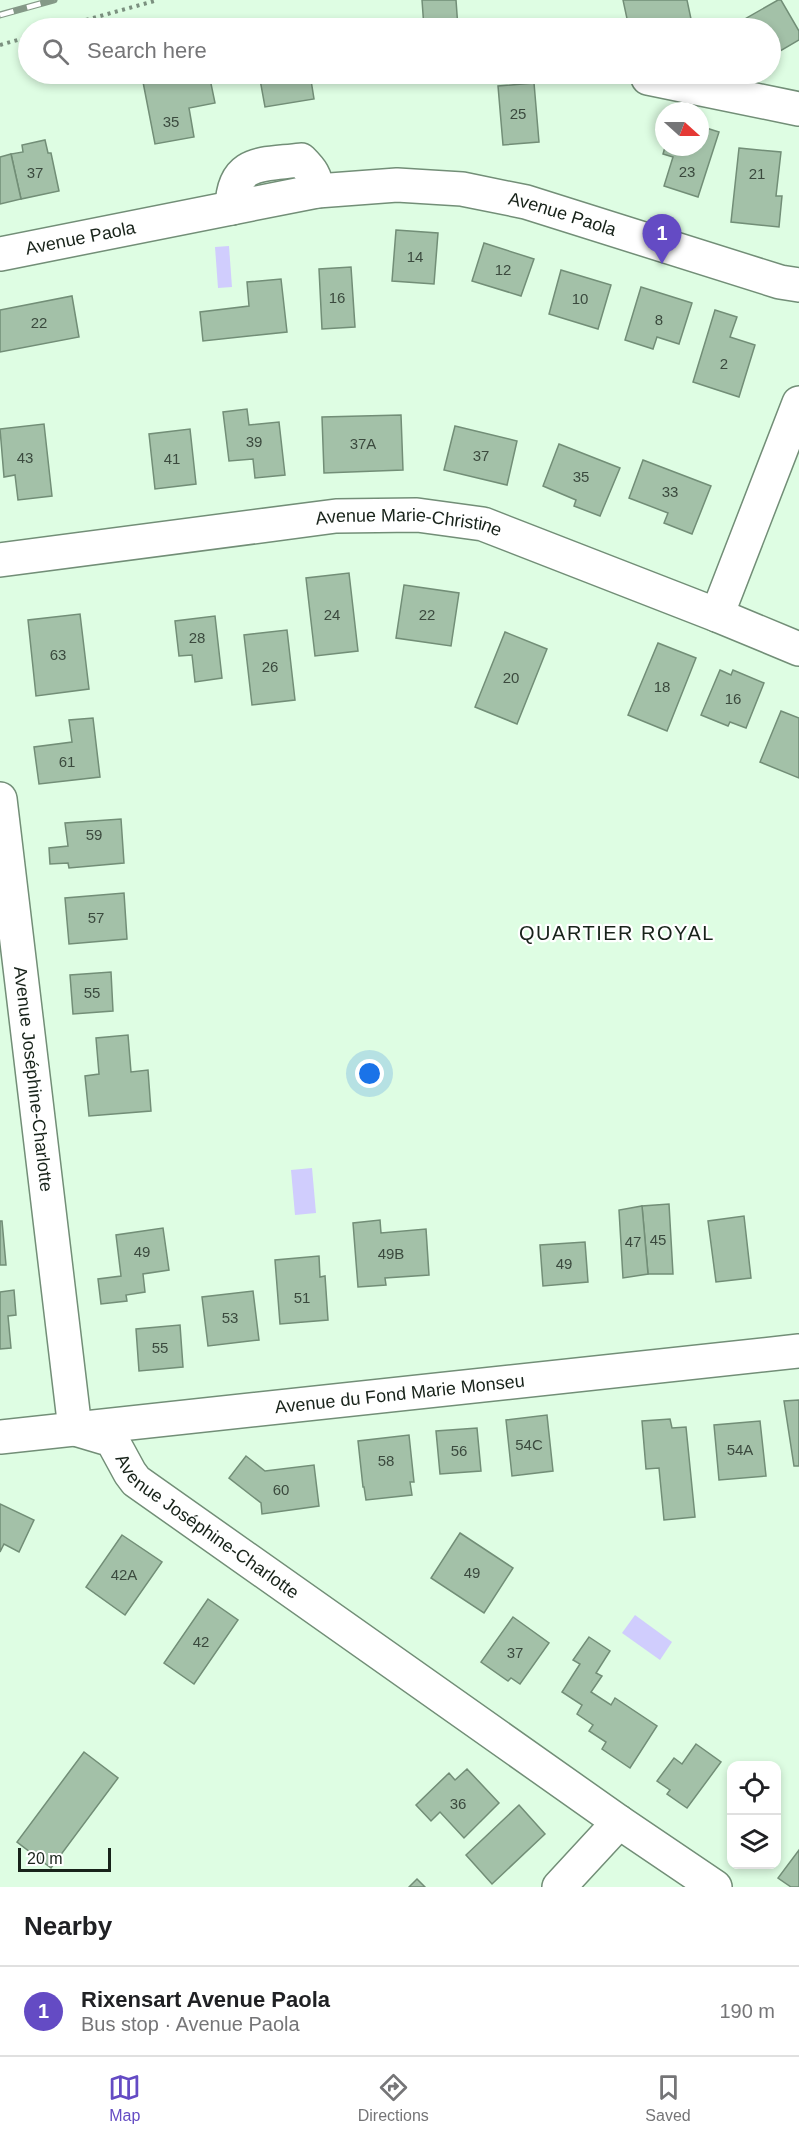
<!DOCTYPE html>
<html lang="en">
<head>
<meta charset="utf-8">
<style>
	:root { --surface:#fff; --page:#f2f2f2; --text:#202124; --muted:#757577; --line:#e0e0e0; --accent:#644bc4 }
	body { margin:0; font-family:Helvetica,sans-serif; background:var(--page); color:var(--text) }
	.controls { position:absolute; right:18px; bottom:18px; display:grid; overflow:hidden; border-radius:12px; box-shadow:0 3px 9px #0003 }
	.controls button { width:54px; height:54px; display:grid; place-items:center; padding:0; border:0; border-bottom:2px solid var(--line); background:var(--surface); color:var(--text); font:30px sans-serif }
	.compass { position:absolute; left:655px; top:102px; width:54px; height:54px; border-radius:50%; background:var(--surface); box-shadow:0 3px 9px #0003; rotate:111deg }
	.scale { position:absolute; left:18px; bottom:15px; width:93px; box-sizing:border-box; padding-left:6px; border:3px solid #18231a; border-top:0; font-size:16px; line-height:21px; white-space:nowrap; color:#18231a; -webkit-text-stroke:4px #fff; paint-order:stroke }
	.you { position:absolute; left:370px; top:1074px; width:21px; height:21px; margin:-15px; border:4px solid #fff; border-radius:50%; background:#1a73e8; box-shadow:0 0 0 9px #1a73e833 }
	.badge { display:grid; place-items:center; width:39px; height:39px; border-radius:50%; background:var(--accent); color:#fff; font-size:20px; font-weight:700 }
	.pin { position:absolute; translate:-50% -50px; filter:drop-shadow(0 2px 3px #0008) }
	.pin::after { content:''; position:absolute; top:32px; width:21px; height:18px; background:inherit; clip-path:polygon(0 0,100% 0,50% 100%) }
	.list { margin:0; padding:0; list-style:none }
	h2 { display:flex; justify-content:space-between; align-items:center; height:78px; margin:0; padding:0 24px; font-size:26px }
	h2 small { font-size:20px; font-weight:400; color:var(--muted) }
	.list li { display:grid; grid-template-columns:39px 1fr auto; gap:18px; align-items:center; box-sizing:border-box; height:90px; padding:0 24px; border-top:2px solid var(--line) }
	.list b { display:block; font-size:22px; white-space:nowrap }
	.list p { margin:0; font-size:20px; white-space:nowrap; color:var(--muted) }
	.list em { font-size:20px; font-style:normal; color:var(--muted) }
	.icon { flex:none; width:33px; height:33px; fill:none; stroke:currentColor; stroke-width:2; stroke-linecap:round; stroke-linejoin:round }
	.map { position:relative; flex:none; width:799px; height:1887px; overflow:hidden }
	.search { position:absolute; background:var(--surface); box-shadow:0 3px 9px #0003; left:18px; right:18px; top:18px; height:66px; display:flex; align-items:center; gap:15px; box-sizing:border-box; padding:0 21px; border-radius:33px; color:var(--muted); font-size:22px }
	.sheet { height:168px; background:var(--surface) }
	nav { display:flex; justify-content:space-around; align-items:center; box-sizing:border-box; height:84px; border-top:2px solid var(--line); background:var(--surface); font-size:16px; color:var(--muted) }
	nav a { display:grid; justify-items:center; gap:3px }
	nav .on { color:var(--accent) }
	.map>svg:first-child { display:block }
</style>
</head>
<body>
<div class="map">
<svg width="799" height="1887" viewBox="0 0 799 1887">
	<rect width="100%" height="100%" fill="#defde3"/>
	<g fill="#d0cdfd">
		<polygon points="229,246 232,287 218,288 215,247"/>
		<polygon points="312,1168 316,1213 295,1215 291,1170"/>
		<polygon points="635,1615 672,1642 660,1660 622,1633"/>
	</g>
	<g fill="#a3c1a8" stroke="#728e77" stroke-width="1.5">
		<polygon points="422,0 456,0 458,28 424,28"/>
		<polygon points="623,0 687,0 691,19 647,28 629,28"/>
		<polygon points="778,0 781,0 799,31 799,40 770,57 770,28 729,28"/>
		<polygon points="382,20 383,28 341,28 340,25"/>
		<polygon points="189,74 209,74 215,103 189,108 194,137 155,144 143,82"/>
		<polygon points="259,74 310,74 314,99 265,107"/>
		<polygon points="346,74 388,74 347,79"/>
		<polygon points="534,83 539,142 503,145 498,86"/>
		<polygon points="700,126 719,132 698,197 664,186 673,157 663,154 665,147 700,147"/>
		<polygon points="45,140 48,153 51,153 59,191 21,199 11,154 23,152 22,145"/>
		<polygon points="739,148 781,152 776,196 782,196 779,227 731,222"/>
		<polygon points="11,154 21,199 0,204 0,157"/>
		<polygon points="396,230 438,233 434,284 392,281"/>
		<polygon points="484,243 534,259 521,296 472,281"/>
		<polygon points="351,267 355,327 322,329 319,269"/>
		<polygon points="561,270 611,285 598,329 549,314"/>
		<polygon points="281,279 287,332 203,341 200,312 249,306 247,282"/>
		<polygon points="641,287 692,303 679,344 657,337 653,349 625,340"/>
		<polygon points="72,296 79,337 0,352 0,310"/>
		<polygon points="715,310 737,317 730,337 755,345 739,397 693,382"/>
		<polygon points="247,409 249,425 279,422 285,475 255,478 253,459 229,461 223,412"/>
		<polygon points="401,415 403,470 324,473 322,417"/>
		<polygon points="44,424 52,496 18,500 15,475 4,477 0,429"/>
		<polygon points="455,426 517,441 507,485 444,470"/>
		<polygon points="190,429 196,484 155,489 149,434"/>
		<polygon points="559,444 620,468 600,516 574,506 576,500 543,486"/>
		<polygon points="643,460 711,486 692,534 664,523 668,513 629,498"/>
		<polygon points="349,573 358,651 315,656 306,578"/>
		<polygon points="404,585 459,593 451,646 396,638"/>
		<polygon points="80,614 89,689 36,696 28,620"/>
		<polygon points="215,616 222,678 195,682 192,655 179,656 175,621"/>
		<polygon points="287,630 295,700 252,705 244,635"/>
		<polygon points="505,632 547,649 517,724 475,707"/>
		<polygon points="658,643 696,658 667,731 628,715"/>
		<polygon points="720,670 731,675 733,670 764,683 746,728 730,722 728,726 701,715"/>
		<polygon points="781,711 799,718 799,778 760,762"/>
		<polygon points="93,718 100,777 39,784 34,747 72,742 69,720"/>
		<polygon points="121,819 124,863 69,868 68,863 50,864 49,848 68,846 65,823"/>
		<polygon points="124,893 127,939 69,944 65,898"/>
		<polygon points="111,972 113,1011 73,1014 70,975"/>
		<polygon points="128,1035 131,1072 148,1070 151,1111 89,1116 85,1076 99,1074 96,1038"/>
		<polygon points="669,1204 673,1274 648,1274 642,1206"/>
		<polygon points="642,1206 648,1274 623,1278 619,1210"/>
		<polygon points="744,1216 751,1278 716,1282 708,1221"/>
		<polygon points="380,1220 381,1233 426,1229 429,1275 385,1278 386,1285 358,1287 353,1223"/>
		<polygon points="0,1221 2,1221 6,1265 0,1265"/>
		<polygon points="163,1228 169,1270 143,1274 145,1292 126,1295 127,1301 101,1304 98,1279 121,1276 116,1235"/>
		<polygon points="585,1242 588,1282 543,1286 540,1245"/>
		<polygon points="319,1256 320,1277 325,1276 328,1320 280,1324 275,1260"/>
		<polygon points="14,1290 16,1315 8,1316 11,1348 0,1349 0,1292"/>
		<polygon points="253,1291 259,1340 208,1346 202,1297"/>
		<polygon points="180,1325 183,1367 139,1371 136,1329"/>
		<polygon points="799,1400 799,1466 794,1466 784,1401"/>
		<polygon points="547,1415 553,1471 512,1476 506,1420"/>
		<polygon points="670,1419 672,1428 686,1427 695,1517 664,1520 659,1468 646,1469 642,1421"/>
		<polygon points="760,1421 766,1476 719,1480 714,1425"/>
		<polygon points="477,1428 481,1471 440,1474 436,1431"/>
		<polygon points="409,1435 414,1482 410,1482 412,1495 366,1500 364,1487 363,1487 358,1441"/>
		<polygon points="246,1456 265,1471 314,1465 319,1506 262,1514 261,1503 229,1478"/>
		<polygon points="0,1504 34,1520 19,1552 4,1544 0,1552"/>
		<polygon points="460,1533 513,1568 484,1613 431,1578"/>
		<polygon points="122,1535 162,1562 125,1615 86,1587"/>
		<polygon points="208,1599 238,1620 194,1684 164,1663"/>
		<polygon points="513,1617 549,1643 520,1684 511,1678 508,1681 481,1662"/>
		<polygon points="589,1637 610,1651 596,1673 602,1676 591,1692 611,1705 615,1698 657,1726 630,1768 602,1749 606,1742 589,1731 593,1725 577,1714 582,1705 562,1692 580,1664 573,1660"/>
		<polygon points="696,1744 721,1762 687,1808 667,1794 670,1790 657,1781 674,1758 682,1764"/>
		<polygon points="84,1752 118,1778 51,1868 17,1842"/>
		<polygon points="467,1769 499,1803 464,1838 440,1812 431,1821 416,1805 449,1773 455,1780"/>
		<polygon points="519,1805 545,1834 492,1884 466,1855"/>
		<polygon points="799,1850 799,1887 791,1887 778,1878"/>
		<polygon points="417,1879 425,1887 409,1887"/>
	</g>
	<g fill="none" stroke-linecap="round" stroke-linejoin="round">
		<defs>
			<g id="minor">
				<polyline points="648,78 799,109"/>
				<path d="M232,208c1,-49 30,-43 69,-48 10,10 15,16 16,31"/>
				<path id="s1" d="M0,254l317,-63 80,-6 65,4 64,13 254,80 19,3"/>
				<path id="s2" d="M0,560l336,-44 81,-1 66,9 234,91 82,34"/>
				<polyline points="717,615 799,403"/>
				<path id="s3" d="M0,799l75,630 37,11 18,33 6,8 483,341 96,65"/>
				<path id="s4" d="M0,1437l799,-86"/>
				<polyline points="559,1887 619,1822"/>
			</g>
		</defs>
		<use href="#minor" stroke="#728e77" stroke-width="36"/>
		<g stroke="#7b907f" stroke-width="4" stroke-dasharray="3 4.5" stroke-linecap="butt">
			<polyline points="57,28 158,0"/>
			<polyline points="0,45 28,37"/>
		</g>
		<use href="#minor" stroke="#fff" stroke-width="33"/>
		<defs>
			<polyline id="rail" points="0,15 54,0"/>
		</defs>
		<use href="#rail" stroke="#849987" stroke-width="7"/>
		<use href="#rail" stroke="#fff" stroke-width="4.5" stroke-dasharray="14" stroke-linecap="butt"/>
	</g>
	<g text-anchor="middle" stroke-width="4.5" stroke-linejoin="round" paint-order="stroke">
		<g font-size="15" fill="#3b4a3e">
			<text x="518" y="119">25</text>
			<text x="171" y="127">35</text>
			<text x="687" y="177">23</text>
			<text x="35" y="178">37</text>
			<text x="757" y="179">21</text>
			<text x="415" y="262">14</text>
			<text x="503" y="275">12</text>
			<text x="337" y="303">16</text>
			<text x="580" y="304">10</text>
			<text x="659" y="325">8</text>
			<text x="39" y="328">22</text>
			<text x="724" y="369">2</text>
			<text x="254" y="447">39</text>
			<text x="363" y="449">37A</text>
			<text x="481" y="461">37</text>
			<text x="25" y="463">43</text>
			<text x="172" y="464">41</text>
			<text x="581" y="482">35</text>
			<text x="670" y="497">33</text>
			<text x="332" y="620">24</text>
			<text x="427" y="620">22</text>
			<text x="197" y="643">28</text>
			<text x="58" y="660">63</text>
			<text x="270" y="672">26</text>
			<text x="511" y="683">20</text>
			<text x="662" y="692">18</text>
			<text x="733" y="704">16</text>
			<text x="67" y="767">61</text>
			<text x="94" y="840">59</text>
			<text x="96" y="923">57</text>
			<text x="92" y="998">55</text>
			<text x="658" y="1245">45</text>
			<text x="633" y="1247">47</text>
			<text x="142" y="1257">49</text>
			<text x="391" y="1259">49B</text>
			<text x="564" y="1269">49</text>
			<text x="302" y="1303">51</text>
			<text x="230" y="1323">53</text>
			<text x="160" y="1353">55</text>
			<text x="529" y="1450">54C</text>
			<text x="740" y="1455">54A</text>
			<text x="459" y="1456">56</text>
			<text x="386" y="1466">58</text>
			<text x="281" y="1495">60</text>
			<text x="472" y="1578">49</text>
			<text x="124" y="1580">42A</text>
			<text x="201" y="1647">42</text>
			<text x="515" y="1658">37</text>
			<text x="458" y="1809">36</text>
		</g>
		<g font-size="18" fill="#18231a" stroke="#fff">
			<text dy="6" stroke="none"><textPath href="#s1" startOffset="572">Avenue Paola</textPath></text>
			<text dy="6" stroke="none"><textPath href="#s1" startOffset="82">Avenue Paola</textPath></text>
			<text dy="6" stroke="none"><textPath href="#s2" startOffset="412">Avenue Marie-Christine</textPath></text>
			<text dy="6" stroke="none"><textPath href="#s3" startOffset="282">Avenue Joséphine-Charlotte</textPath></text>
			<text dy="6" stroke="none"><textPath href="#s4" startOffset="402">Avenue du Fond Marie Monseu</textPath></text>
			<text dy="6" stroke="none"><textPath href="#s3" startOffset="804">Avenue Joséphine-Charlotte</textPath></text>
		</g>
		<g font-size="20" letter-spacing="1.5" fill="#18231a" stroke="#fff">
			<text x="617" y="940">QUARTIER ROYAL</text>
		</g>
	</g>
</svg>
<div class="controls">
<button><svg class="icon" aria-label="locate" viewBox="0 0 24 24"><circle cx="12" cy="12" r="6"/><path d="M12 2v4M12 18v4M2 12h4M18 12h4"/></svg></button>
<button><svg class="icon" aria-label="layers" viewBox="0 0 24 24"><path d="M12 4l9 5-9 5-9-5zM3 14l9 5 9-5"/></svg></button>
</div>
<svg class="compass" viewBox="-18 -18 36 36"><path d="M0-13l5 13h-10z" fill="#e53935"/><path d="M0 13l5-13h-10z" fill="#757577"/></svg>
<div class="scale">20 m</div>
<div class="you"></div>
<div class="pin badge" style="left:662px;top:264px">1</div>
<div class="search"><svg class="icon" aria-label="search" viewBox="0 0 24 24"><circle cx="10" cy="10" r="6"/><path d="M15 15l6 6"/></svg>Search here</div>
</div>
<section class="sheet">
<h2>Nearby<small></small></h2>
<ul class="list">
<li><span class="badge">1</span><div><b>Rixensart Avenue Paola</b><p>Bus stop · Avenue Paola</p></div><em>190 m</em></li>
</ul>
</section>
<nav>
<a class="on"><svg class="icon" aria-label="map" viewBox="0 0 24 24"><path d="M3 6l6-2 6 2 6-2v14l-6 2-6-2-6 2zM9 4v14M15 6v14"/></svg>Map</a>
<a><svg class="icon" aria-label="directions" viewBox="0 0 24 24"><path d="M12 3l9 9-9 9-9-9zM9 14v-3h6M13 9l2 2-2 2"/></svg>Directions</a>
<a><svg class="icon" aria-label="saved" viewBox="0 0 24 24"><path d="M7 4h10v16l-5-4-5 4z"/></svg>Saved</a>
</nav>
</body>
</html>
